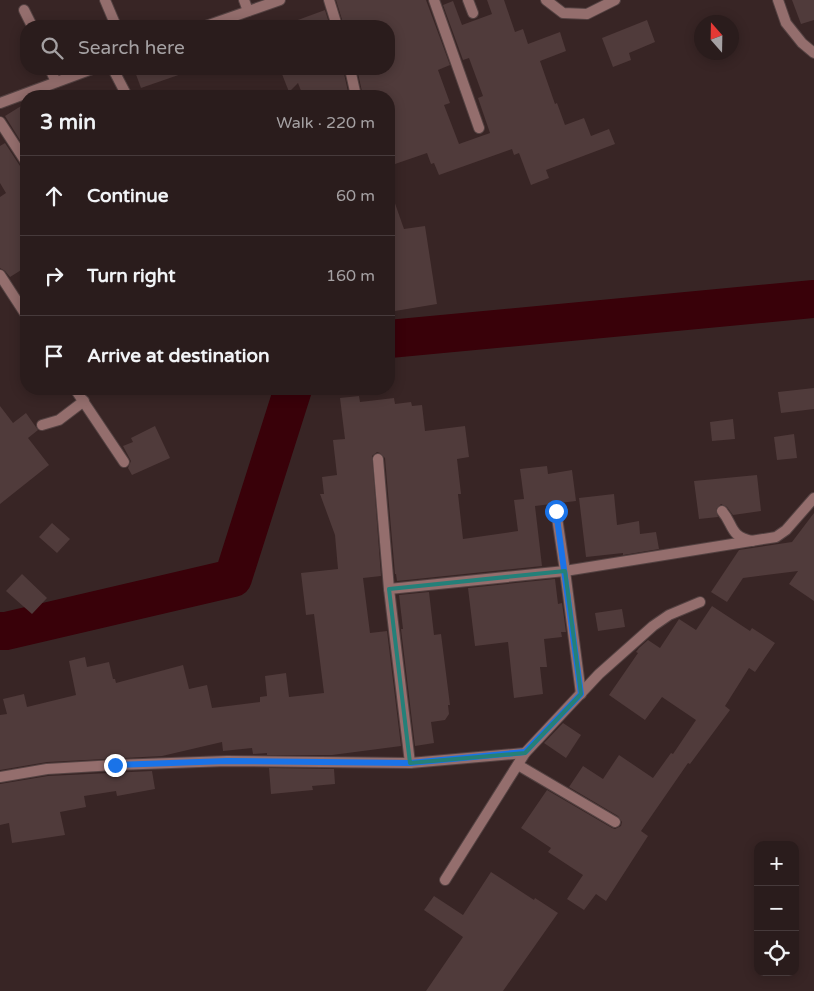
<!DOCTYPE html>
<html lang="en">
<head>
<meta charset="utf-8">
<style>
	:root { --surface:#2a1c1c; --page:#362929; --text:#f1f3f6; --muted:#a5a1a3; --line:#463a3b }
	body { margin:0; font-family:"Varela Round",sans-serif; background:var(--page); color:var(--text) }
	.controls { position:absolute; right:15px; bottom:15px; display:grid; overflow:hidden; border-radius:10px; box-shadow:0 2px 12px #0003 }
	.controls button { width:45px; height:45px; display:grid; place-items:center; padding:0; border:0; border-bottom:1px solid var(--line); background:var(--surface); color:var(--text); font:25px sans-serif }
	.compass { position:absolute; left:694px; top:15px; width:45px; height:45px; border-radius:50%; background:var(--surface); box-shadow:0 2px 12px #0003; rotate:340deg }
	.stop { position:absolute; width:15px; height:15px; margin:-11px; border:4px solid #1a73e8; border-radius:50%; background:#fff }
	.stop.end { background:#1a73e8; border-color:#fff; box-shadow:0 1px 5px #0008 }
	.list { margin:0; padding:0; list-style:none }
	h2 { display:flex; justify-content:space-between; align-items:center; height:65px; margin:0; padding:0 20px; font-size:21px }
	h2 small { font-size:16px; font-weight:400; color:var(--muted) }
	.list li { display:grid; grid-template-columns:32px 1fr auto; gap:15px; align-items:center; box-sizing:border-box; height:80px; padding:0 20px; border-top:1px solid var(--line) }
	.list b { display:block; font-size:19px; white-space:nowrap }
	.list em { font-size:16px; font-style:normal; color:var(--muted) }
	.icon { flex:none; width:28px; height:28px; fill:none; stroke:currentColor; stroke-width:2; stroke-linecap:round; stroke-linejoin:round }
	.map { position:relative; flex:none; width:814px; height:991px; overflow:hidden }
	.search { position:absolute; background:var(--surface); box-shadow:0 2px 12px #0003; left:20px; top:20px; width:375px; height:55px; display:flex; align-items:center; gap:12px; box-sizing:border-box; padding:0 18px; border-radius:20px; color:var(--muted); font-size:19px }
	.panel { position:absolute; background:var(--surface); box-shadow:0 2px 12px #0003; left:20px; top:90px; width:375px; height:305px; border-radius:20px }
	.map>svg:first-child { display:block }
</style>
</head>
<body>
<div class="map">
<svg width="814" height="991" viewBox="0 0 814 991">
	<rect width="100%" height="100%" fill="#382525"/>
	<g fill="none" stroke-linecap="round" stroke-linejoin="round">
		<g stroke="#390109" stroke-width="38">
			<polyline points="389,339 814,299"/>
			<polyline points="0,631 6,631 233,578 293,389"/>
		</g>
	</g>
	<g fill="#503b3b">
		<polygon points="336,0 426,0 450,65 438,70 450,103 444,105 459,144 490,133 478,98 483,96 469,58 463,60 443,5 453,1 462,25 492,14 487,0 504,0 515,32 523,29 528,44 560,32 566,51 540,61 555,104 557,103 565,125 584,118 591,136 609,129 615,144 546,170 549,178 531,185 519,153 514,155 512,149 439,175 434,163 431,164 427,153 395,164 389,146 389,96 363,96 357,69 389,69 389,26 344,26"/>
		<polygon points="792,0 814,0 814,20 801,24"/>
		<polygon points="325,10 330,26 288,26 287,24"/>
		<polygon points="647,20 655,42 629,53 631,60 613,67 602,38"/>
		<polygon points="134,69 189,69 190,71 141,88"/>
		<polygon points="280,69 343,69 349,96 303,96 298,83 289,92"/>
		<polygon points="26,103 26,150 5,116"/>
		<polygon points="5,143 20,166 26,169 26,267 10,277 5,271 0,268 0,197 6,193 0,183 0,146"/>
		<polygon points="389,192 391,192 404,229 425,226 437,304 389,312"/>
		<polygon points="814,388 814,409 781,413 778,392"/>
		<polygon points="359,396 360,402 394,398 395,404 411,402 412,406 422,405 425,431 465,426 469,457 457,459 461,494 458,494 463,539 518,531 514,500 524,499 520,469 547,466 548,474 572,470 576,501 535,506 542,566 397,581 396,574 395,574 385,458 380,453 377,452 372,456 381,576 363,578 370,633 387,631 401,746 332,755 267,755 267,753 253,754 252,748 223,751 222,742 162,756 47,762 0,770 0,715 7,714 3,699 24,694 27,707 76,695 69,661 85,657 87,667 109,662 113,679 115,679 116,683 183,665 189,689 207,685 212,708 260,702 260,697 267,696 265,676 286,673 289,697 324,693 314,614 306,615 301,573 338,569 335,535 320,494 324,494 322,477 337,475 333,440 345,439 340,398"/>
		<polygon points="0,406 13,423 26,413 38,430 28,438 49,465 0,504"/>
		<polygon points="733,419 735,439 712,441 710,422"/>
		<polygon points="155,426 170,458 132,475 128,468 131,461 123,446 133,442 131,438"/>
		<polygon points="794,434 797,458 777,460 774,437"/>
		<polygon points="757,475 761,511 733,515 727,507 721,504 716,509 718,517 699,519 694,481"/>
		<polygon points="614,494 617,525 639,521 640,534 656,532 659,549 623,555 623,553 586,557 579,498"/>
		<polygon points="814,513 814,601 789,584 798,571 743,578 727,602 711,592 739,550 792,542"/>
		<polygon points="52,523 70,539 57,553 39,537"/>
		<polygon points="22,574 47,598 32,614 6,591"/>
		<polygon points="555,579 558,604 562,603 566,632 561,632 562,637 544,639 547,667 540,667 543,694 514,698 508,642 475,646 468,588"/>
		<polygon points="429,592 434,635 441,634 450,705 448,705 449,714 445,720 431,722 434,743 415,746 401,629 403,629 399,595"/>
		<polygon points="712,606 750,631 752,628 775,643 755,672 749,668 725,706 730,710 690,764 688,763 679,776 641,831 648,836 606,901 596,894 584,910 567,899 583,875 548,852 551,848 521,828 547,790 612,828 615,829 621,826 622,822 618,816 569,787 583,766 603,779 619,755 653,778 671,753 673,754 696,720 662,697 645,720 609,695 638,653 636,652 639,648 648,640 660,648 679,619 696,630"/>
		<polygon points="622,609 625,627 598,631 595,613"/>
		<polygon points="563,723 581,735 566,758 544,743"/>
		<polygon points="269,768 334,769 335,784 312,786 313,790 271,794"/>
		<polygon points="152,771 155,789 117,796 116,791 84,796 86,807 60,812 65,835 12,843 9,823 0,825 0,784 48,776"/>
		<polygon points="491,872 534,900 535,898 558,913 503,991 426,991 463,937 424,910 434,896 463,915"/>
	</g>
	<g fill="none" stroke-linecap="round" stroke-linejoin="round">
		<defs>
			<g id="service">
				<polyline points="468,0 473,13"/>
				<polyline points="778,0 786,23 802,43 814,53"/>
				<polyline points="24,10 32,26"/>
				<polyline points="50,69 56,82"/>
				<polyline points="556,511 565,571"/>
				<path d="M722,511c12,14 7,25 30,30"/>
				<polyline points="518,765 615,822"/>
			</g>
			<g id="minor">
				<polyline points="105,0 116,26"/>
				<polyline points="244,0 248,11"/>
				<polyline points="329,0 337,26"/>
				<polyline points="434,0 479,128"/>
				<polyline points="546,0 563,13 587,14 615,0"/>
				<polyline points="113,69 127,96"/>
				<polyline points="350,69 356,96"/>
				<polyline points="0,122 26,162"/>
				<polyline points="0,275 26,315"/>
				<polyline points="75,389 124,462"/>
				<polyline points="42,425 59,420 84,401"/>
				<polyline points="378,459 389,589 410,763"/>
				<polyline points="565,571 581,694"/>
				<polyline points="389,589 565,571 776,537 786,530 814,498"/>
				<polyline points="0,777 47,769 115,765 227,761 410,763 525,753"/>
				<polyline points="445,880 525,753 599,674 653,626 669,615 700,602"/>
			</g>
			<g id="tertiary">
				<polyline points="206,26 280,0"/>
				<polyline points="0,103 92,69"/>
			</g>
		</defs>
		<use href="#service" stroke="#544242" stroke-width="12"/>
		<use href="#minor" stroke="#544242" stroke-width="12"/>
		<use href="#tertiary" stroke="#544242" stroke-width="12"/>
		<use href="#service" stroke="#946e6d" stroke-width="10"/>
		<use href="#minor" stroke="#946e6d" stroke-width="10"/>
		<use href="#tertiary" stroke="#946e6d" stroke-width="10"/>
	</g>
	<g fill="none" stroke-linecap="round" stroke-linejoin="round">
		<polyline stroke="#1a73e8" stroke-width="6" points="115,765 227,761 410,763 525,752 581,694 556,511"/>
	</g>
	<path fill="none" stroke="#248079" stroke-width="4" stroke-linejoin="round" d="M565,571l16,123 -56,59 -115,10 -21,-174z"/>
</svg>
<div class="controls">
<button>+</button>
<button>−</button>
<button><svg class="icon" aria-label="locate" viewBox="0 0 24 24"><circle cx="12" cy="12" r="6"/><path d="M12 2v4M12 18v4M2 12h4M18 12h4"/></svg></button>
</div>
<svg class="compass" viewBox="-18 -18 36 36"><path d="M0-13l5 13h-10z" fill="#e53935"/><path d="M0 13l5-13h-10z" fill="#a5a1a3"/></svg>
<div class="stop" style="left:556px;top:511px"></div>
<div class="stop end" style="left:115px;top:765px"></div>
<div class="search"><svg class="icon" aria-label="search" viewBox="0 0 24 24"><circle cx="10" cy="10" r="6"/><path d="M15 15l6 6"/></svg>Search here</div>
<section class="panel">
<h2>3 min<small>Walk · 220 m</small></h2>
<ul class="list">
<li><svg class="icon" aria-label="ahead" viewBox="0 0 24 24"><path d="M12 20V5M6 11l6-6 6 6"/></svg><div><b>Continue</b></div><em>60 m</em></li>
<li><svg class="icon" aria-label="right" viewBox="0 0 24 24"><path d="M7 20v-9h11M14 6l5 5-5 5"/></svg><div><b>Turn right</b></div><em>160 m</em></li>
<li><svg class="icon" aria-label="arrive" viewBox="0 0 24 24"><path d="M6 21V4h12l-3 4 3 4H6"/></svg><div><b>Arrive at destination</b></div></li>
</ul>
</section>
</div>
</body>
</html>
